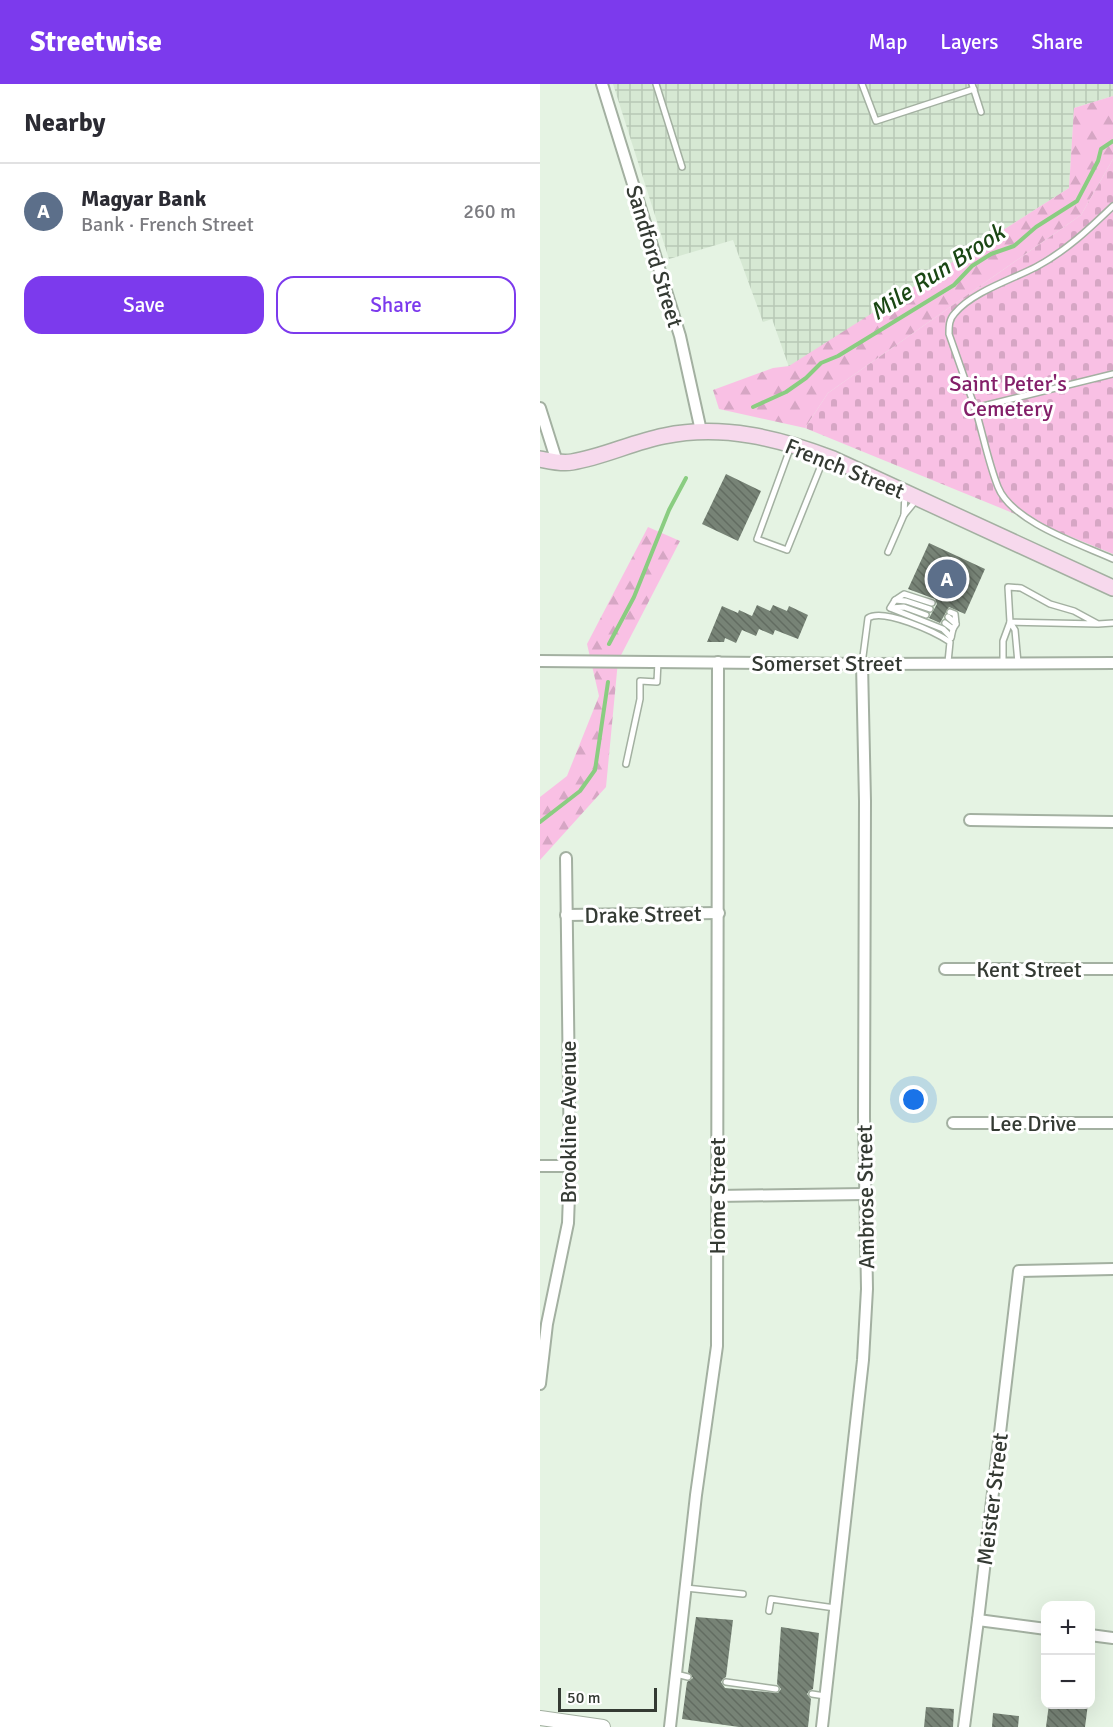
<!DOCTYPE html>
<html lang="en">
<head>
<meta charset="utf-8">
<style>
	:root { --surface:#fff; --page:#f2f2f3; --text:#2b2b33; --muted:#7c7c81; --line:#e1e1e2; --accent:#7c3aed }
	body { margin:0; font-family:Signika,sans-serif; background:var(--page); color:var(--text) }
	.controls { position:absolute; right:18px; bottom:18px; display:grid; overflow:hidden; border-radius:12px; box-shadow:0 6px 24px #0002 }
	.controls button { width:54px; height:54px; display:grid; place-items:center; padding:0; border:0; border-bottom:2px solid var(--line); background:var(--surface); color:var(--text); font:30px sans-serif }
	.scale { position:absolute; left:18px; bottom:15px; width:99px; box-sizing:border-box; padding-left:6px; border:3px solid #343a33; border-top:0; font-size:16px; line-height:21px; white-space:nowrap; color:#343a33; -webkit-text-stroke:4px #fff; paint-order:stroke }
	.you { position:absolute; left:374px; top:1016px; width:21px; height:21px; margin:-15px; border:4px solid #fff; border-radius:50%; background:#1a73e8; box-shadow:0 0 0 9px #1a73e833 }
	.badge { display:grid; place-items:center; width:39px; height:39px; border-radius:50%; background:var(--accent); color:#fff; font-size:20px; font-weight:700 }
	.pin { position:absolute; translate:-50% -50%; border:3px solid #fff; box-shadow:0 2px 6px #0006 }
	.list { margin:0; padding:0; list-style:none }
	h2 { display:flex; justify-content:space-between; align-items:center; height:78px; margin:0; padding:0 24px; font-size:26px }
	h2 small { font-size:20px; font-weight:400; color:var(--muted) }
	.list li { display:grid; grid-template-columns:39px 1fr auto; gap:18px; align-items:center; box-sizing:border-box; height:96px; padding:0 24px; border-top:2px solid var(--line) }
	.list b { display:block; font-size:22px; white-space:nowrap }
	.list p { margin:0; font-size:20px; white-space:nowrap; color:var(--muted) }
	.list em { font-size:20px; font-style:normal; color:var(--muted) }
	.actions { display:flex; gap:12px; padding:18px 24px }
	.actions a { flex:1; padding:14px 0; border:2px solid var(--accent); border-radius:18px; text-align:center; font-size:21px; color:var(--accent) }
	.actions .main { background:var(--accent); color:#fff }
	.map { position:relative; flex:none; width:573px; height:1643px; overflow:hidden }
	header { display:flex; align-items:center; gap:36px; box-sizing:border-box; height:84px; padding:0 30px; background:var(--accent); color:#fff }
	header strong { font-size:28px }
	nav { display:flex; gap:33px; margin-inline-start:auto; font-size:21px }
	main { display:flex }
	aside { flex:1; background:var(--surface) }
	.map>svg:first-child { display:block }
</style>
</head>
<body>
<header>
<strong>Streetwise</strong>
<nav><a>Map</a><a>Layers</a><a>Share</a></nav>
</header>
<main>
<aside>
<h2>Nearby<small></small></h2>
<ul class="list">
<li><span class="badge" style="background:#5c6f8a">A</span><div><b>Magyar Bank</b><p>Bank · French Street</p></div><em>260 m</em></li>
</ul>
<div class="actions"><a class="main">Save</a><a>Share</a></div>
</aside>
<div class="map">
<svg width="573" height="1643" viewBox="0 0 573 1643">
	<defs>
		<pattern id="industrial-grid" width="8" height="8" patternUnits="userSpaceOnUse" patternTransform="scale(1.5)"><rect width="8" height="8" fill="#d6e8d3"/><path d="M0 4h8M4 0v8" fill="none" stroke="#b8c8b6"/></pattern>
		<pattern id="forest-firs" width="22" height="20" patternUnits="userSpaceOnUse" patternTransform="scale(1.5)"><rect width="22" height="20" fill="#f9c0e4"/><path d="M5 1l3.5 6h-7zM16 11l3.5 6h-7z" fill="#d6a6c4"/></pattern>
		<pattern id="cemetery-stones" width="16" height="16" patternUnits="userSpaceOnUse" patternTransform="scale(1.5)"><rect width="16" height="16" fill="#f9c0e4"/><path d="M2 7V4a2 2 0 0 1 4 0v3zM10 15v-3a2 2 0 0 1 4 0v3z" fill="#d6a6c4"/></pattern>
		<pattern id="building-back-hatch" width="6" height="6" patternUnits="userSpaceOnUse" patternTransform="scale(1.5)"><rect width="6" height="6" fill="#778376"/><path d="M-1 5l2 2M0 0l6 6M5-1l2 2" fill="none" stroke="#626c61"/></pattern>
	</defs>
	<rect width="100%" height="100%" fill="#e5f3e3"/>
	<polygon fill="url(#industrial-grid)" points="73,0 573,0 573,12 534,24 529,104 249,283 232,235 223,238 193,156 129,175"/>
	<g fill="url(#forest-firs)">
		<polygon points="573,12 573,75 541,131 288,309 265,344 179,325 173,306 233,284 249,282 529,104 534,24"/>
		<polygon points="108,443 140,457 78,577 66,703 0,776 0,713 27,692 59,612 47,560"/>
	</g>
	<polygon fill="url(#cemetery-stones)" points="573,75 573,470 265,344 288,309 541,131"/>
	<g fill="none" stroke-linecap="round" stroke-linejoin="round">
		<g stroke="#8acd81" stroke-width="4">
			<polyline points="213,323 246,308 266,294 281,279 298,272 414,201 432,182 451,170 474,162 496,143 537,117 558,77 561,65 573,57"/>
			<polyline points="69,560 94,513 129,426 146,394"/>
			<polyline points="0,738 40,707 55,686 68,598"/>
		</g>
	</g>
	<g fill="url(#building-back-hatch)">
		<polygon points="186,390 221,407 198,457 162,440"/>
		<polygon points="389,459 445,485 425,530 409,523 400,539 389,534 397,520 395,515 368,505"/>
		<polygon points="217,521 230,527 233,521 247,527 249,522 268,531 258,555 235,546 233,551 219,545 216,552 202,546 196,559 185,554 184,558 167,558 182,522 198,529 199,526 212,532"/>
		<polygon points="156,1533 193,1536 186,1593 183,1595 181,1598 185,1604 238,1609 241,1605 237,1600 241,1543 279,1549 273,1605 269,1607 267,1610 271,1615 268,1643 199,1643 142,1635 147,1598 153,1594 148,1588"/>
		<polygon points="509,1620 548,1620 545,1643 506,1643"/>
		<polygon points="386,1623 414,1625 413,1643 384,1643"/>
		<polygon points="453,1629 479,1632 478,1643 452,1643"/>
	</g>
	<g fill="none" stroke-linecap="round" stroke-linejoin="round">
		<defs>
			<g id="service">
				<polyline points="116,0 142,83"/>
				<polyline points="322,0 336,37 434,5"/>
				<polyline points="432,0 441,28"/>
				<path d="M573,290l-138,34c8,26 13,54 23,79 14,35 82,57 115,72"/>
				<path d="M435,324l-26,-74c0,-8 0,-15 6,-21 17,-21 58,-34 81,-46 30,-16 53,-38 77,-61"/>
				<polyline points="251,362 217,455 247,466 284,374"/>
				<polyline points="365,409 364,431 377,415"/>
				<polyline points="348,468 364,431"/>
				<polyline points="355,516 364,510 392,519"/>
				<polyline points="351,524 364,523 386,531"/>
				<polyline points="390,525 366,517 355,516 350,524 403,545 411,553"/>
				<polyline points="410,528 415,530 416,540"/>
				<polyline points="408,533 416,540 413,545"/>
				<polyline points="405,539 413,545 411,554"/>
				<polyline points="558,540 470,538 468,503 481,504 510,520 534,527 558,540 573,539"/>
				<polyline points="463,579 463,557 470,538 475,546 478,579"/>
				<path d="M322,580l6,-46c16,-10 67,14 82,24l-2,20"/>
				<polyline points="86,680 100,615 100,597 117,598 118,577"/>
				<polyline points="146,1504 203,1510"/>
				<polyline points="229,1527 231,1515 295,1524"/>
				<polyline points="136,1590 148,1593"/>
				<polyline points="186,1598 236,1605"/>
				<polyline points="272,1610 285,1612"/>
			</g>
			<g id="minor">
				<polyline points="62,0 140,252 161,347"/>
				<polyline points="0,324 17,378"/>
				<polyline points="0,577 322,580 573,579"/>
				<polyline points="430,736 573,738"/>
				<polyline points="26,831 179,829"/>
				<polyline points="405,885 573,885"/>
				<polyline points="413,1039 573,1039"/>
				<polyline points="0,1082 30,1082"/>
				<polyline points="177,1112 325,1110"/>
				<polyline points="0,1300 7,1240 28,1139 30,1082 26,774"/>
				<polyline points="438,1536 506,1545"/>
				<polyline points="550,1551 573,1554"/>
				<polyline points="130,1643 156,1411 177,1262 178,578"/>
				<polyline points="282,1643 323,1276 327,1205 324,1033 325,717 322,580"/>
				<polyline points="424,1643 438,1536 479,1187 573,1185"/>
			</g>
			<polyline id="tertiary" points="0,1634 63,1643"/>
			<path id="secondary" d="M0,375c10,2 21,5 32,3 31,-5 61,-20 92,-26 58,-12 115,2 169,23l280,129"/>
		</defs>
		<use href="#service" stroke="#a3b0a1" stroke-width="8"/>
		<use href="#minor" stroke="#a3b0a1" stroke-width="14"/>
		<use href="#tertiary" stroke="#a3b0a1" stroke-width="16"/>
		<use href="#secondary" stroke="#a3b0a1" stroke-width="18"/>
		<use href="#service" stroke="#fff" stroke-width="5"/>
		<use href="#minor" stroke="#fff" stroke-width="10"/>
		<use href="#tertiary" stroke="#fff" stroke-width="14"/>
		<use href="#secondary" stroke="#f7d9ed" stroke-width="15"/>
	</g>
	<g text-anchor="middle" stroke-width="6" stroke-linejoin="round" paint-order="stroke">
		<g font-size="22" fill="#343a33" stroke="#fff">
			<text transform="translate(115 172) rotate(73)" y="8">Sandford Street</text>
			<text transform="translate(305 384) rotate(22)" y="8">French Street</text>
			<text x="287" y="587">Somerset Street</text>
			<text transform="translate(103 830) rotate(-1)" y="8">Drake Street</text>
			<text x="489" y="893">Kent Street</text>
			<text transform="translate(28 1038) rotate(-90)" y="8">Brookline Avenue</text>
			<text x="493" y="1047">Lee Drive</text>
			<text transform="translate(177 1112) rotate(-90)" y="8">Home Street</text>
			<text transform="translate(325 1113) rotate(-91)" y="8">Ambrose Street</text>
			<text transform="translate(452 1415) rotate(-83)" y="8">Meister Street</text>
		</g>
		<g font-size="22" fill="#831f69" stroke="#fff">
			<text x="468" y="307">Saint Peter's<tspan x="468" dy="25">Cemetery</tspan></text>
		</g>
		<g font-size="24" font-style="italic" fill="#1a4714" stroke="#fff">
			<text transform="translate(397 188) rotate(-33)" y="8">Mile Run Brook</text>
		</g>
	</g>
</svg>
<div class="controls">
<button>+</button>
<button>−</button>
</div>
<div class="scale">50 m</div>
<div class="you"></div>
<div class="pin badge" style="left:407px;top:495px;background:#5c6f8a">A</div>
</div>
</main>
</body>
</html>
